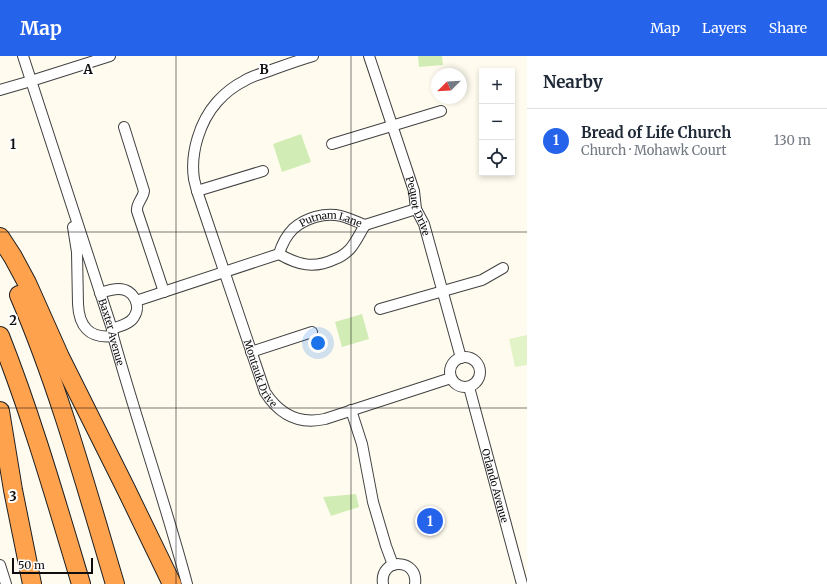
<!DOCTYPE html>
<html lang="en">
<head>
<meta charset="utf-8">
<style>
	:root { --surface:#fff; --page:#f2f2f3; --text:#1f2937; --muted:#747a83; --line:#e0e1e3; --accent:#2563eb }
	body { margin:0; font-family:Merriweather,serif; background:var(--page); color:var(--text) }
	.controls { position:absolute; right:12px; top:12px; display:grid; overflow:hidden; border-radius:0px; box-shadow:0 2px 6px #0003 }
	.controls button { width:36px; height:36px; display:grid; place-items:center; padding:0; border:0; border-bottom:1px solid var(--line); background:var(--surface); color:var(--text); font:20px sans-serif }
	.compass { position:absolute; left:431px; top:12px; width:36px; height:36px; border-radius:50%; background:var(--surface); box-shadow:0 2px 6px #0003; rotate:246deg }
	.scale { position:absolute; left:12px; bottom:10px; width:81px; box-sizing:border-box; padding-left:4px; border:2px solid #0e0e0e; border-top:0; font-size:11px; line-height:14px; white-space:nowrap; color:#0e0e0e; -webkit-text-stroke:3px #fff; paint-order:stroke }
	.you { position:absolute; left:318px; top:287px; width:14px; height:14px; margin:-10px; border:3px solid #fff; border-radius:50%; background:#1a73e8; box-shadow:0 0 0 6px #1a73e833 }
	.badge { display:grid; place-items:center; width:26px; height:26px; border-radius:50%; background:var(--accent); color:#fff; font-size:13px; font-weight:700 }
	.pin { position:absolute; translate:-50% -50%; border:2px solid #fff; box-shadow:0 1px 4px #0006 }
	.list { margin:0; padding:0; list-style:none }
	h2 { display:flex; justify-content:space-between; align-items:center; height:52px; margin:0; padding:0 16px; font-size:17px }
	h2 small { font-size:13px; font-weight:400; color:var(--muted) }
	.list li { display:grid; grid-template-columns:26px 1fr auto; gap:12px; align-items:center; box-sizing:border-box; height:64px; padding:0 16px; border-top:1px solid var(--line) }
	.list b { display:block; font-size:15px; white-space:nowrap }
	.list p { margin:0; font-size:13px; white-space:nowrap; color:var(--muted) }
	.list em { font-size:13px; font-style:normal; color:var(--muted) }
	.icon { flex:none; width:22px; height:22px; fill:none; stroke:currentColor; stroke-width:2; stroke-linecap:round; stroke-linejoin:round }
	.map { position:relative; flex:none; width:527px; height:528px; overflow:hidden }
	header { display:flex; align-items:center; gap:24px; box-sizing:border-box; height:56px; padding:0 20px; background:var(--accent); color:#fff }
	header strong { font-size:19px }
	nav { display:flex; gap:22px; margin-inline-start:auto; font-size:14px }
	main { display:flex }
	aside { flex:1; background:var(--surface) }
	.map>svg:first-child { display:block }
</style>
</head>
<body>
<header>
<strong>Map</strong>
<nav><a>Map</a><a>Layers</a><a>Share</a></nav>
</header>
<main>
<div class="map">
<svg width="527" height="528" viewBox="0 0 527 528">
	<rect width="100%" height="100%" fill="#fffcef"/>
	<g fill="#d1edb5">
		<polygon points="418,0 442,0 443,9 419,11"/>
		<polygon points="301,78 311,106 282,116 273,88"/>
		<polygon points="362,258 369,283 342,291 335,266"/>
		<polygon points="356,438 359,451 331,460 323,441"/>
	</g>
	<polygon fill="#e3f3c8" points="527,279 527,309 515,311 509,283"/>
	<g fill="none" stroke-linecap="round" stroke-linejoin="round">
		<defs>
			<g id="street">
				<path id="s1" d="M23,0l89,273 1,7c23,83 52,165 74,248"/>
				<path id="s2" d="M313,0c-17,5 -33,11 -50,17 -6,2 -13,4 -19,8 -10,5 -19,12 -27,21 -17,19 -27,51 -23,77 1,4 2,8 3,12l68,201c14,22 33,33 60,27l126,-41"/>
				<path id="s3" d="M369,0l45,135 2,18 8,15 37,134"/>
				<polyline points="0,34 31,25 110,0"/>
				<path d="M124,71l20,64c-1,8 -8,12 -7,20l27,81"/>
				<polyline points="332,88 441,55"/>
				<polyline points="197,135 263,115"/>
				<polyline points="365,169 416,153"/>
				<path d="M73,171l4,25 1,52c1,22 11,35 35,32"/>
				<path d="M279,198c19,11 35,15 56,5 6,-2 11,-6 15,-10 6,-7 10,-16 15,-24"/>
				<path id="s4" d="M279,198c3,-10 7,-18 14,-25 12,-11 32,-17 48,-13 8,2 16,6 24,9"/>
				<path d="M100,237c6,-2 13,-4 19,-4 14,0 23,16 15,28 -4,7 -14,9 -22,12"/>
				<polyline points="136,245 279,198"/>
				<polyline points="380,253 482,224 503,212"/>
				<polyline points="251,296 312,276"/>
				<circle cx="465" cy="316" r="15"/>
				<path id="s5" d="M469,331l53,197"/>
				<polyline points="351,354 362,388 373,446 386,490 393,509"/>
				<polyline points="0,509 6,528"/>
				<path d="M383,528c-4,-27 36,-26 32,0"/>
			</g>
			<g id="highway">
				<polyline points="0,181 13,201 27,227 60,301 126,433 172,528"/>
				<path d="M19,239c40,93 67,192 96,289"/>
				<path d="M0,280c32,81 56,165 81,248"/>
				<polyline points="0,355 13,434 32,528"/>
			</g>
		</defs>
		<use href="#street" stroke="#414141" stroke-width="12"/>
		<use href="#highway" stroke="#1f1f1f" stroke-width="20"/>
		<use href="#street" stroke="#fff" stroke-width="10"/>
		<use href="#highway" stroke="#ffa24d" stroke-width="18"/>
	</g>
	<path fill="none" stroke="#0e0e0e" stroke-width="1" stroke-opacity="0.55" d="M176,0v528M351,0v528M0,176h527M0,352h527"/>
	<g text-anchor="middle" stroke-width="4" stroke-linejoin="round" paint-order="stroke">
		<g font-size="10" fill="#0e0e0e" stroke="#fff">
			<text dy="4" stroke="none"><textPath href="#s3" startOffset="158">Pequot Drive</textPath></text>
			<text dy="4" stroke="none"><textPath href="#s4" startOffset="70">Putnam Lane</textPath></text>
			<text dy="4" stroke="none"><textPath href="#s1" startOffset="290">Baxter Avenue</textPath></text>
			<text dy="4" stroke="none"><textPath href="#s2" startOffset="396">Montauk Drive</textPath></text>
			<text dy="4" stroke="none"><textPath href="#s5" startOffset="102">Orlando Avenue</textPath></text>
		</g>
	</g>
	<g font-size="13" text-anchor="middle" font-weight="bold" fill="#0e0e0e" stroke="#fff" stroke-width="4" stroke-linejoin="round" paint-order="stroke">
		<text x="88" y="18">A</text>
		<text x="264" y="18">B</text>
		<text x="13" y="93">1</text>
		<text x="13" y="269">2</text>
		<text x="13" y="445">3</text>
	</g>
</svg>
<div class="controls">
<button>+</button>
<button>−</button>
<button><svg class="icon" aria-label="locate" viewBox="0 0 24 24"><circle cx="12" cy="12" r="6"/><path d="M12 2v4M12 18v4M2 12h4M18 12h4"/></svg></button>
</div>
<svg class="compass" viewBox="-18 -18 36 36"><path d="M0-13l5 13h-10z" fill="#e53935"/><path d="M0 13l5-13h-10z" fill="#747a83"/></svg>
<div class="scale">50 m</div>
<div class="you"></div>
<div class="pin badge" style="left:430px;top:465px">1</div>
</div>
<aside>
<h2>Nearby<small></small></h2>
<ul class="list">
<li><span class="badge">1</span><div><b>Bread of Life Church</b><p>Church · Mohawk Court</p></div><em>130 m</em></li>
</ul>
</aside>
</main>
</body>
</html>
